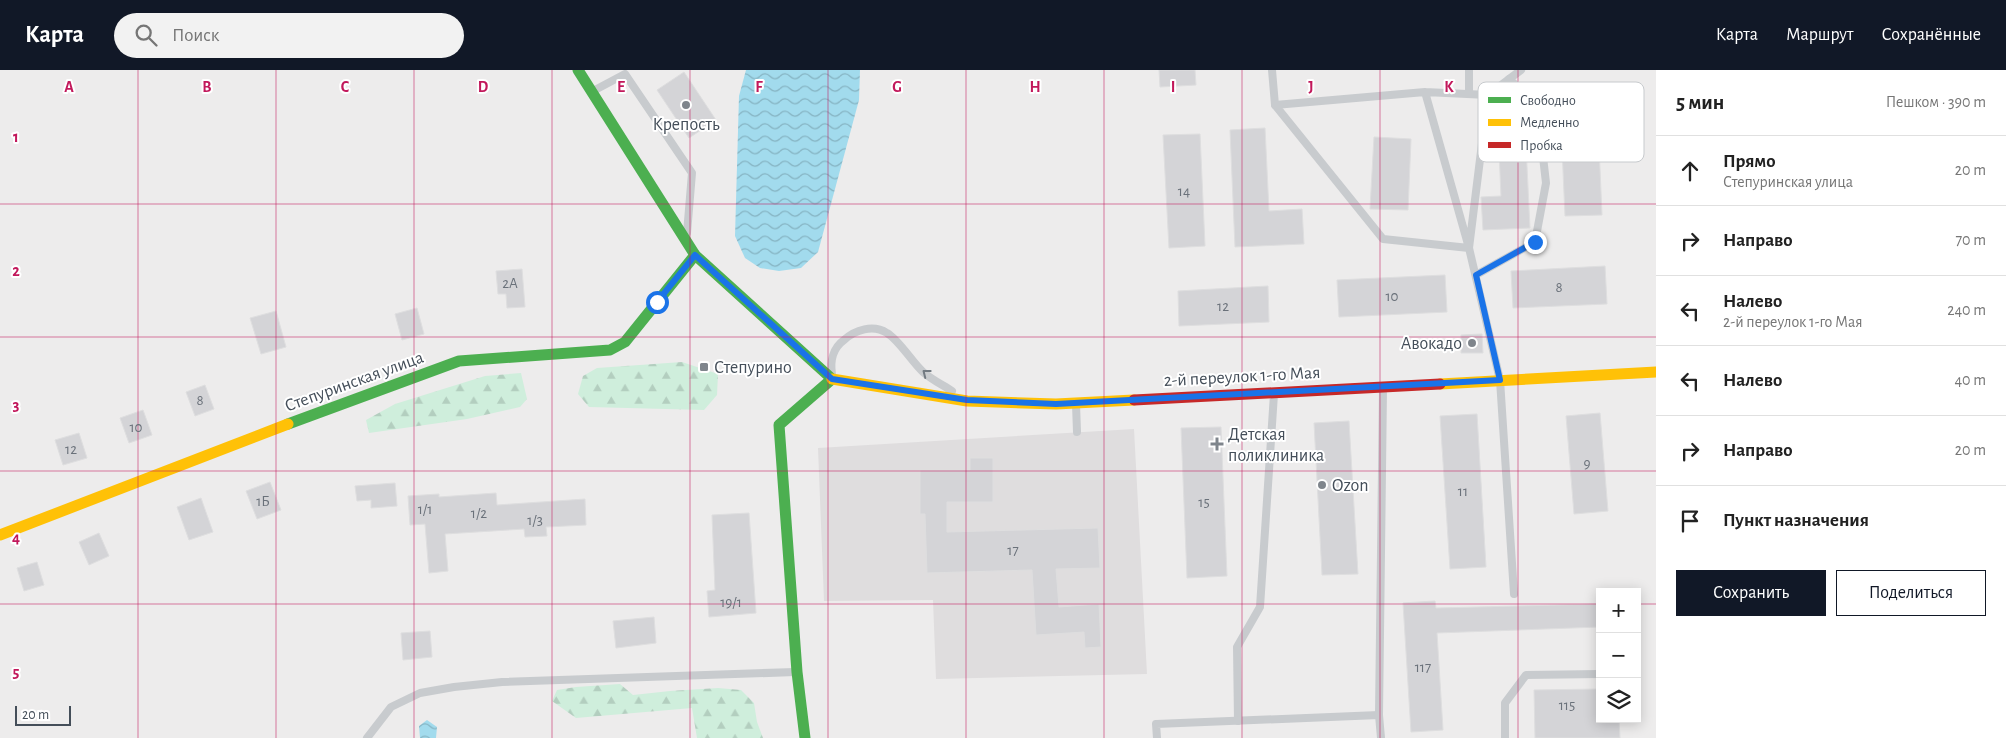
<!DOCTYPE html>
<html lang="ru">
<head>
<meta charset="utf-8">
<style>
	:root { --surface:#fff; --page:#f2f2f2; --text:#222; --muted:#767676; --line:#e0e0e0; --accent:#111827 }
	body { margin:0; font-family:"Alegreya Sans",sans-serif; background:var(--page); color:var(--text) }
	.controls { position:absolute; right:15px; bottom:15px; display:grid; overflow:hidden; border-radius:0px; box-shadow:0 2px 12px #0003 }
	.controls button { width:45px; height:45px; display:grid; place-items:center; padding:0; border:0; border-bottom:1px solid var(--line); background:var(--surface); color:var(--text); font:25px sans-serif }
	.scale { position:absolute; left:15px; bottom:12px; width:56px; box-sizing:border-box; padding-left:5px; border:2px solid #444e59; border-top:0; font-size:14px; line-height:18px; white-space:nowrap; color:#444e59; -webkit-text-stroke:4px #fff; paint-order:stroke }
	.stop { position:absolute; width:15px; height:15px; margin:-11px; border:4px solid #1a73e8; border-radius:50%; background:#fff }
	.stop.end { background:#1a73e8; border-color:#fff; box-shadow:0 1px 5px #0008 }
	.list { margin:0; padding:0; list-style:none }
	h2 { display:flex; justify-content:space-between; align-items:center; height:65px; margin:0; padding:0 20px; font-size:21px }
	h2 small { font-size:16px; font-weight:400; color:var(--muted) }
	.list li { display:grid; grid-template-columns:32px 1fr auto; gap:15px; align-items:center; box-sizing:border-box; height:70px; padding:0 20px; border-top:1px solid var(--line) }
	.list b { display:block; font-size:19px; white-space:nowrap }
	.list p { margin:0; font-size:16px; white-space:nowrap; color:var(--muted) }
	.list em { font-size:16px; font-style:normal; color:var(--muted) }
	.actions { display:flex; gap:10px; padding:15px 20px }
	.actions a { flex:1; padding:11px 0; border:1px solid var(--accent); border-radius:0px; text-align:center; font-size:18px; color:var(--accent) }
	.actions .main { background:var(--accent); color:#fff }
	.icon { flex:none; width:28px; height:28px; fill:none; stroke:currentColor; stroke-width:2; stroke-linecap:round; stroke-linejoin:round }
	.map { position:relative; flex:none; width:1656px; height:668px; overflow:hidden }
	header { display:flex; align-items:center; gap:30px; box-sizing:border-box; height:70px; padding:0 25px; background:var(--accent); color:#fff }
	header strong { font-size:24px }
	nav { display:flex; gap:28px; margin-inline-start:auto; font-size:18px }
	.search { width:350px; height:45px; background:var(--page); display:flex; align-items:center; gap:12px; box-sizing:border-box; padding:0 18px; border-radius:28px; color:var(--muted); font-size:19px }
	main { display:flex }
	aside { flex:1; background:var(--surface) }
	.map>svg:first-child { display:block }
</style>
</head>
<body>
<header>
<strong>Карта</strong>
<div class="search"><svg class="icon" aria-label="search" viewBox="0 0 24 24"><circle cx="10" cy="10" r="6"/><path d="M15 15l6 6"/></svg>Поиск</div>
<nav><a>Карта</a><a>Маршрут</a><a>Сохранённые</a></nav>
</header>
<main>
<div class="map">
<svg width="1656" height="668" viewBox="0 0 1656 668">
	<defs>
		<pattern id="forest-firs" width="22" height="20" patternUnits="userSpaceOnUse" patternTransform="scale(1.25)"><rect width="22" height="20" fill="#cfeedc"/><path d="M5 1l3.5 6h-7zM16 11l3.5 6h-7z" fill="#b3cebf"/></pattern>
		<pattern id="water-waves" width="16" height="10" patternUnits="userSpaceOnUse" patternTransform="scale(1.25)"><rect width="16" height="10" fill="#a2dbed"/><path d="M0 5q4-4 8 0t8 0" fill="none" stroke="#86b4c3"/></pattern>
	</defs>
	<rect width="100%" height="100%" fill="#edecec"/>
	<polygon fill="#dfddde" points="1134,359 1147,604 936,609 933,530 824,531 818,378"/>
	<g fill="url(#forest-firs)">
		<polygon points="682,292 718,304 717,325 704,340 589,337 578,324 583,306 597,298"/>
		<polygon points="521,303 527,329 520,337 467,349 369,363 366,350 395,334 485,306"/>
		<polygon points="620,614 633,625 670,621 718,618 741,620 754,633 757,652 763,668 697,668 692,638 576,648 552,631 557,620 576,617"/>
	</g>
	<g fill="url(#water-waves)">
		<polygon points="746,0 860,0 859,30 818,182 801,198 779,201 760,198 745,188 735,166 739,26"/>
		<polygon points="427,650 437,657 436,668 420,668 419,656"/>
	</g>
	<g fill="#d4d4d7" stroke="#dededf">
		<polygon points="1159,0 1195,0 1196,15 1160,17"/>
		<polygon points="684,2 716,50 689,68 657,20"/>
		<polygon points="1597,31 1602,145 1565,146 1560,32"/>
		<polygon points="1524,34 1530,158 1483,160 1481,127 1501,126 1497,35"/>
		<polygon points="1265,58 1269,141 1302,139 1304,174 1235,177 1230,60"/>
		<polygon points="1200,64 1205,176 1169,178 1163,65"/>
		<polygon points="1374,67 1411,69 1408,140 1370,139"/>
		<polygon points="1605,196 1607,234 1513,238 1511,201"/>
		<polygon points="522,199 525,237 507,238 506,224 498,224 496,201"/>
		<polygon points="1445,205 1447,242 1339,247 1337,210"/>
		<polygon points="1268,216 1269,252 1179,256 1178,221"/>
		<polygon points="417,238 424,264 402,270 395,244"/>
		<polygon points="276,241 286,277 261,284 250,248"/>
		<polygon points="1482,264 1483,283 1461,283 1461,265"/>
		<polygon points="205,315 214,339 195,346 186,322"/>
		<polygon points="143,340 152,365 129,373 120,348"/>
		<polygon points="1600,343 1608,441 1574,444 1566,346"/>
		<polygon points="1477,344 1486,497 1450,499 1440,346"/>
		<polygon points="1349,351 1358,504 1322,505 1314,353"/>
		<polygon points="1221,357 1227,506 1187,508 1181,358"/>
		<polygon points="79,363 87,388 63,395 55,370"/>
		<polygon points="970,388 993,388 993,432 947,432 947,462 1098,458 1100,498 1056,499 1059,537 1099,534 1101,577 1085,578 1084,562 1036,565 1032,500 927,503 925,444 920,444 920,400 970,400"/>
		<polygon points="270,412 281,440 257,449 246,421"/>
		<polygon points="395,413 397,436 371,438 371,430 357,431 355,416"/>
		<polygon points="496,423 497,435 585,429 586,455 546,457 547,466 525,467 524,459 445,464 448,501 429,503 425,454 410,455 408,426 439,424 439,427"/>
		<polygon points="201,428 213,462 189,470 177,437"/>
		<polygon points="749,443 756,543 709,547 707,521 715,520 712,445"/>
		<polygon points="99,463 109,486 89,495 79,472"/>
		<polygon points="37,492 44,515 24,521 17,498"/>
		<polygon points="1435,531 1436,538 1600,534 1600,557 1437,563 1443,660 1411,662 1403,533"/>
		<polygon points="654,547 656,573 616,578 613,551"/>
		<polygon points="430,561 432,587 403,590 401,563"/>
		<polygon points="1600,619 1600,649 1619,649 1620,668 1535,668 1534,620"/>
	</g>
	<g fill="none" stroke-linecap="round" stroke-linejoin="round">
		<g stroke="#c8cbce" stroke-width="8">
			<polyline points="1272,0 1275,35"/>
			<polyline points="1469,0 1469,24"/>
			<polyline points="593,21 625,4 692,103 687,163"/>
			<polyline points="1425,22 1275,35 1383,169 1469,178 1425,22 1488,25 1469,178 1500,310 1514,524"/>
			<polyline points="1488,25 1521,0"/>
			<polyline points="1476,205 1535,172 1546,113 1537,34 1509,9"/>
			<path d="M832,304c-2,-13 1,-26 12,-34 11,-10 29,-16 43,-7 12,7 25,29 36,39 9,8 20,13 29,19"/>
			<polyline points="1076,334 1077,362"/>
			<polyline points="1379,645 1383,319"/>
			<polyline points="1238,651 1237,577 1260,537 1274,324"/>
			<polyline points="367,668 391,637 420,623 454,617 502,612 795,602"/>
			<polyline points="1157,668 1156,654 1379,645 1381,668"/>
			<polyline points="1505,668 1505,633 1526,605 1600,604"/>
		</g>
		<g stroke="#4caf50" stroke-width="11">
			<polyline points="578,0 695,185 832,309"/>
			<polyline points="288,354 459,291 610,280 625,272 695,185"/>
			<polyline points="805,668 797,602 779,355 832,309"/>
		</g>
		<g stroke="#ffc107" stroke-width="11">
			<polyline points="832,309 967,331 1056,334 1134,330"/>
			<polyline points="1440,314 1656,302"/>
			<polyline points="0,465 288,354"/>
		</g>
		<polyline stroke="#c62828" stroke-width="11" points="1134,330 1440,314"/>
	</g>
	<defs><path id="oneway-chevron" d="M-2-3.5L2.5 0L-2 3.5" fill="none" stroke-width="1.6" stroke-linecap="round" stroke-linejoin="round" transform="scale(1.25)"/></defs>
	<use stroke="#727a82" href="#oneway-chevron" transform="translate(926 303) rotate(-142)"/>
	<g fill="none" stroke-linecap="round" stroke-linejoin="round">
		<polyline stroke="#1a73e8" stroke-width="6" points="657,232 695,185 832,309 967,330 1056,334 1500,310 1476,205 1535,172"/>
	</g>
	<path fill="none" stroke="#c2185b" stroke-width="1" stroke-opacity="0.55" d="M138,0v668M276,0v668M414,0v668M552,0v668M690,0v668M828,0v668M966,0v668M1104,0v668M1242,0v668M1380,0v668M1518,0v668M0,134h1656M0,267h1656M0,401h1656M0,534h1600M1637,534h19"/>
	<g fill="#7f858c" stroke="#fff" stroke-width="2">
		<circle cx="686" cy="35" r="5"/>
		<circle cx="1472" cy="273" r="5"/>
		<rect x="699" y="292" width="10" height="10" rx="2.5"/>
		<path d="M1214.5 366.5h5v5h5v5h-5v5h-5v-5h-5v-5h5z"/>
		<circle cx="1322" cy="415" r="5"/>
	</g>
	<g text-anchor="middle" stroke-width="4" stroke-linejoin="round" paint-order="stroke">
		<g font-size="15" fill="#6a717a">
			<text x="1184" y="126">14</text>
			<text x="510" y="218">2А</text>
			<text x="1559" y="222">8</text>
			<text x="1392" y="231">10</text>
			<text x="1223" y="241">12</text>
			<text x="200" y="335">8</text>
			<text x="136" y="362">10</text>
			<text x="71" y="384">12</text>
			<text x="1587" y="398">9</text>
			<text x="1463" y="426">11</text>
			<text x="263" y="436">1Б</text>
			<text x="1204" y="437">15</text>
			<text x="425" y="444">1/1</text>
			<text x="479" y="448">1/2</text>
			<text x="535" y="455">1/3</text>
			<text x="1013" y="485">17</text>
			<text x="731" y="537">19/1</text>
			<text x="1423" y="602">117</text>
			<text x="1567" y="640">115</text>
		</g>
		<g font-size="18" fill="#444e59" stroke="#fff" text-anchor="start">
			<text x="686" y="60" text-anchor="middle">Крепость</text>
			<text x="1462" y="279" text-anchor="end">Авокадо</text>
			<text x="714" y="303">Степурино</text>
			<text x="1228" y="370">Детская<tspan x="1228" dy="21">поликлиника</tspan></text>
			<text x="1332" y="421">Ozon</text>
		</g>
		<g font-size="18" fill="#444e59" stroke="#fff">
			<text transform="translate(1242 306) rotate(-3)" y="6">2-й переулок 1-го Мая</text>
			<text transform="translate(354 311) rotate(-20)" y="6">Степуринская улица</text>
		</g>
	</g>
	<rect x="1478" y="12" width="166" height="80" rx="8" fill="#fff" stroke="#c7cacd" stroke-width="1"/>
	<rect x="1488" y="27" width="23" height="6" fill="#4caf50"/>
	<rect x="1488" y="49" width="23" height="7" fill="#ffc107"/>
	<rect x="1488" y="72" width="23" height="6" fill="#c62828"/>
	<g font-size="14" fill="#444e59">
		<text x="1520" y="35">Свободно</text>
		<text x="1520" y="57">Медленно</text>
		<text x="1520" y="80">Пробка</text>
	</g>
	<g font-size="16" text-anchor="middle" font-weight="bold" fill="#c2185b" stroke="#fff" stroke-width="4" stroke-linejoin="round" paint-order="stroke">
		<text x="69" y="22">A</text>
		<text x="207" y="22">B</text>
		<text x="345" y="22">C</text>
		<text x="483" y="22">D</text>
		<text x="621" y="22">E</text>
		<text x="759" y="22">F</text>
		<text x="897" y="22">G</text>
		<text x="1035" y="22">H</text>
		<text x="1173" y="22">I</text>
		<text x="1311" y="22">J</text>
		<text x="1449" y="22">K</text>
		<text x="16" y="72">1</text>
		<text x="16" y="206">2</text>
		<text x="16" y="340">3</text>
		<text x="16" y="473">4</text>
		<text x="16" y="607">5</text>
	</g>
</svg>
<div class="controls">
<button>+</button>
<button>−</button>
<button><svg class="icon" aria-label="layers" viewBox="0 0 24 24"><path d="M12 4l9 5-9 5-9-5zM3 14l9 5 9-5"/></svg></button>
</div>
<div class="scale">20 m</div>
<div class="stop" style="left:657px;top:232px"></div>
<div class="stop end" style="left:1535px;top:172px"></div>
</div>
<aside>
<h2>5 мин<small>Пешком · 390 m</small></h2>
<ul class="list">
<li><svg class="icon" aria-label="ahead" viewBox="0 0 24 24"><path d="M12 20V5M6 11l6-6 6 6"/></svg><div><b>Прямо</b><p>Степуринская улица</p></div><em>20 m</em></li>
<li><svg class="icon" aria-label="right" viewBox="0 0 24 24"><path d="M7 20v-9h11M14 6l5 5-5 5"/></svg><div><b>Направо</b></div><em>70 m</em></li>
<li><svg class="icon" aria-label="left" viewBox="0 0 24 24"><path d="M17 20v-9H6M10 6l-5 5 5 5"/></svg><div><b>Налево</b><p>2-й переулок 1-го Мая</p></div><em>240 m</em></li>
<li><svg class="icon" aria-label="left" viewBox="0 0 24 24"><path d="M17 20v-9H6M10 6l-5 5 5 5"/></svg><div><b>Налево</b></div><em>40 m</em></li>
<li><svg class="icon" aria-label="right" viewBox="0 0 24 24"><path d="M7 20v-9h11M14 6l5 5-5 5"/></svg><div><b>Направо</b></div><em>20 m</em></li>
<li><svg class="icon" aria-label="arrive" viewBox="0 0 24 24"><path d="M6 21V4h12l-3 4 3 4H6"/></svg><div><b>Пункт назначения</b></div></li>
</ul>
<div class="actions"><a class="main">Сохранить</a><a>Поделиться</a></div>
</aside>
</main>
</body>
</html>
